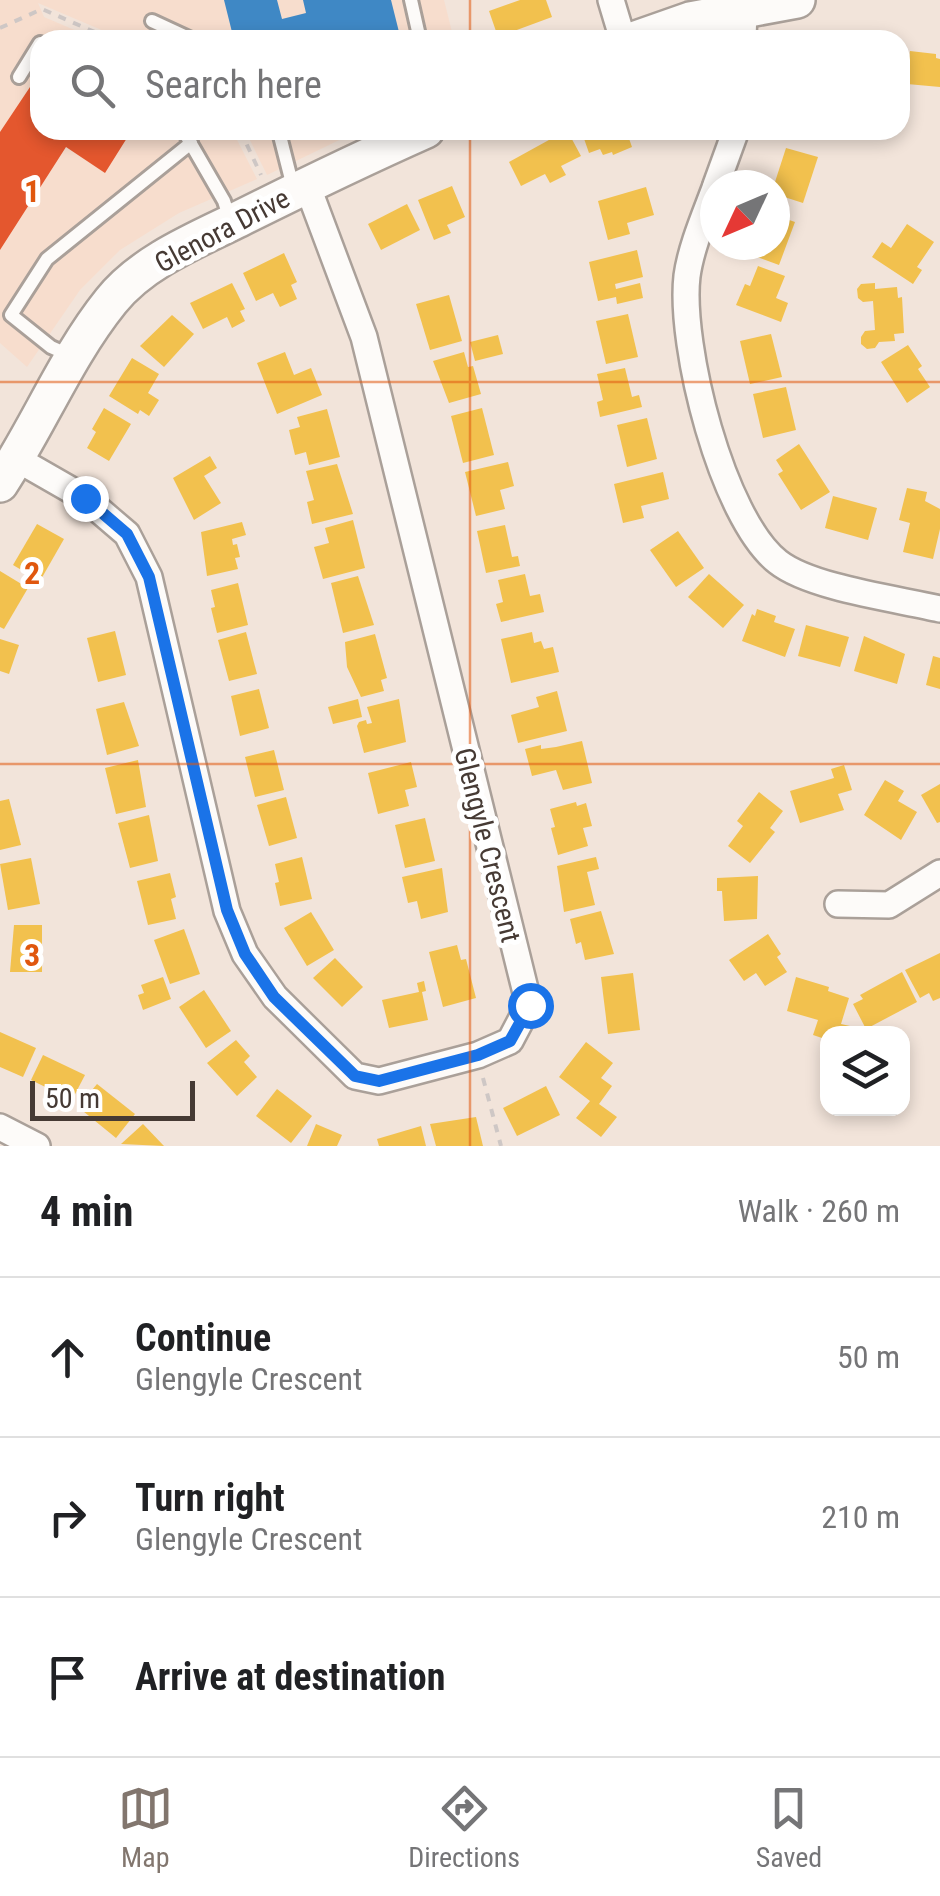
<!DOCTYPE html>
<html lang="en">
<head>
<meta charset="utf-8">
<style>
	:root { --surface:#fff; --page:#f6f6f6; --text:#202124; --muted:#757577; --line:#e0e0e0; --accent:#82766e }
	body { margin:0; font-family:"Roboto Condensed",sans-serif; background:var(--page); color:var(--text) }
	.controls { position:absolute; right:30px; bottom:30px; display:grid; overflow:hidden; border-radius:20px; box-shadow:0 5px 15px #0003 }
	.controls button { width:90px; height:90px; display:grid; place-items:center; padding:0; border:0; border-bottom:2px solid var(--line); background:var(--surface); color:var(--text); font:50px sans-serif }
	.compass { position:absolute; left:700px; top:170px; width:90px; height:90px; border-radius:50%; background:var(--surface); box-shadow:0 5px 15px #0003; rotate:226deg }
	.scale { position:absolute; left:30px; bottom:25px; width:165px; box-sizing:border-box; padding-left:10px; border:5px solid #463a34; border-top:0; font-size:28px; line-height:35px; white-space:nowrap; color:#463a34; -webkit-text-stroke:8px #fff; paint-order:stroke }
	.stop { position:absolute; width:30px; height:30px; margin:-22px; border:8px solid #1a73e8; border-radius:50%; background:#fff }
	.stop.end { background:#1a73e8; border-color:#fff; box-shadow:0 2px 10px #0008 }
	.list { margin:0; padding:0; list-style:none }
	h2 { display:flex; justify-content:space-between; align-items:center; height:130px; margin:0; padding:0 40px; font-size:42px }
	h2 small { font-size:32px; font-weight:400; color:var(--muted) }
	.list li { display:grid; grid-template-columns:65px 1fr auto; gap:30px; align-items:center; box-sizing:border-box; height:160px; padding:0 40px; border-top:2px solid var(--line) }
	.list b { display:block; font-size:38px; white-space:nowrap }
	.list p { margin:0; font-size:32px; white-space:nowrap; color:var(--muted) }
	.list em { font-size:32px; font-style:normal; color:var(--muted) }
	.icon { flex:none; width:55px; height:55px; fill:none; stroke:currentColor; stroke-width:2; stroke-linecap:round; stroke-linejoin:round }
	.map { position:relative; flex:none; width:940px; height:1146px; overflow:hidden }
	.search { position:absolute; background:var(--surface); box-shadow:0 5px 15px #0003; left:30px; right:30px; top:30px; height:110px; display:flex; align-items:center; gap:25px; box-sizing:border-box; padding:0 35px; border-radius:30px; color:var(--muted); font-size:38px }
	.sheet { height:610px; background:var(--surface) }
	nav { display:flex; justify-content:space-around; align-items:center; box-sizing:border-box; height:140px; border-top:2px solid var(--line); background:var(--surface); font-size:28px; color:var(--muted) }
	nav a { display:grid; justify-items:center; gap:5px }
	nav .on { color:var(--accent) }
	.map>svg:first-child { display:block }
</style>
</head>
<body>
<div class="map">
<svg width="940" height="1146" viewBox="0 0 940 1146">
	<rect width="100%" height="100%" fill="#f2e4da"/>
	<g fill="#f7ddcd">
		<polygon points="0,0 444,0 454,40 125,40 38,3 44,17 98,40 40,40 40,130 232,130 257,179 179,213 120,250 80,290 27,367 0,343"/>
		<polygon points="245,130 360,130 267,175"/>
	</g>
	<g fill="#f2c14e">
		<polygon points="520,0 546,0 552,17 498,37 489,11"/>
		<polygon points="910,51 936,54 936,58 940,59 940,87 907,84"/>
		<polygon points="567,130 581,156 561,166 566,175 550,183 545,174 521,186 509,162"/>
		<polygon points="581,130 626,130 632,147 613,155 612,152 603,155 600,149 589,153"/>
		<polygon points="786,148 818,157 803,203 775,194 774,185"/>
		<polygon points="452,186 465,217 447,225 451,233 434,240 418,200"/>
		<polygon points="646,187 654,215 627,223 630,234 608,240 598,201"/>
		<polygon points="407,204 420,230 381,250 368,224"/>
		<polygon points="775,215 795,222 779,265 749,254 752,245 775,245"/>
		<polygon points="907,224 934,242 917,267 922,270 913,284 872,257 882,242 891,248"/>
		<polygon points="637,250 643,277 615,284 616,289 640,283 643,298 617,304 616,297 598,301 589,262"/>
		<polygon points="284,253 297,282 291,285 297,299 280,307 273,293 256,301 243,273"/>
		<polygon points="758,266 785,276 776,298 788,303 781,322 736,305 745,284 750,286"/>
		<polygon points="232,283 245,309 240,311 245,321 232,328 227,317 203,329 190,303"/>
		<polygon points="875,283 875,289 897,287 898,298 902,297 904,333 894,334 895,341 879,342 875,348 867,349 861,344 861,337 865,331 875,330 873,301 863,302 858,298 857,289 861,284"/>
		<polygon points="449,295 462,341 430,350 416,304"/>
		<polygon points="628,314 638,357 606,364 596,321"/>
		<polygon points="172,315 194,334 164,367 140,346"/>
		<polygon points="771,334 782,377 750,384 740,341"/>
		<polygon points="498,335 503,354 475,361 470,342"/>
		<polygon points="908,345 922,366 918,369 930,387 907,403 881,362"/>
		<polygon points="285,352 294,375 311,368 322,395 277,414 257,363"/>
		<polygon points="464,352 468,367 473,366 481,394 449,403 433,361"/>
		<polygon points="132,358 159,374 148,393 159,400 149,416 140,410 138,414 109,396"/>
		<polygon points="625,368 632,397 639,395 642,407 600,417 597,402 603,400 597,374"/>
		<polygon points="786,387 796,430 763,438 753,394"/>
		<polygon points="104,408 131,424 109,461 87,448 96,432 92,429"/>
		<polygon points="482,408 494,455 463,463 451,416"/>
		<polygon points="327,409 340,457 309,465 306,452 295,455 289,430 300,427 297,417"/>
		<polygon points="647,418 657,459 627,467 617,425"/>
		<polygon points="799,444 830,492 801,510 778,474 783,471 776,460"/>
		<polygon points="210,456 217,468 204,476 221,503 194,520 173,478"/>
		<polygon points="508,462 514,486 500,490 505,509 476,516 465,472"/>
		<polygon points="337,464 353,514 312,524 307,502 314,500 306,471"/>
		<polygon points="663,472 669,499 641,506 644,518 623,523 614,484"/>
		<polygon points="907,488 927,492 925,501 940,509 940,529 933,559 903,552 910,523 899,520"/>
		<polygon points="833,496 877,508 868,540 825,528"/>
		<polygon points="353,520 365,568 323,579 314,547 329,543 325,528"/>
		<polygon points="242,522 246,535 232,539 233,545 237,544 240,557 235,558 238,569 207,576 201,532"/>
		<polygon points="37,524 64,539 40,581 13,565"/>
		<polygon points="505,525 512,557 518,556 520,566 486,573 477,531"/>
		<polygon points="678,531 704,568 676,587 650,550"/>
		<polygon points="0,571 28,588 4,629 0,627"/>
		<polygon points="525,574 530,596 540,594 544,612 501,622 496,604 503,602 498,580"/>
		<polygon points="709,574 744,605 723,628 688,597"/>
		<polygon points="358,576 374,625 343,633 331,583"/>
		<polygon points="238,583 248,625 217,633 211,608 215,607 211,590"/>
		<polygon points="757,609 776,616 774,622 795,629 785,657 742,641 752,614 755,616"/>
		<polygon points="806,625 849,637 840,667 798,656"/>
		<polygon points="115,631 126,675 98,682 87,638"/>
		<polygon points="246,632 257,674 229,681 218,640"/>
		<polygon points="532,632 534,643 541,641 544,649 553,647 559,672 511,683 501,639"/>
		<polygon points="375,634 387,678 381,680 384,691 361,697 347,667 345,642"/>
		<polygon points="864,636 905,654 897,684 854,671"/>
		<polygon points="0,639 19,645 9,674 0,671"/>
		<polygon points="933,656 940,658 940,689 926,685"/>
		<polygon points="259,689 269,728 240,736 231,696"/>
		<polygon points="557,691 567,731 518,743 511,715 539,707 536,697"/>
		<polygon points="358,699 362,717 333,724 328,707"/>
		<polygon points="399,699 406,742 364,753 357,726 359,722 366,720 367,724 372,723 367,707"/>
		<polygon points="124,702 139,746 107,755 96,709"/>
		<polygon points="582,741 592,783 563,790 556,770 532,776 525,749 541,745 541,749 556,747"/>
		<polygon points="274,750 284,790 255,797 245,757"/>
		<polygon points="138,760 146,807 116,814 105,768"/>
		<polygon points="411,762 417,787 405,790 409,806 378,814 368,773"/>
		<polygon points="844,765 852,790 838,794 844,810 800,823 790,791 834,778 831,769"/>
		<polygon points="885,780 904,791 898,801 917,812 901,840 864,815"/>
		<polygon points="940,784 940,822 937,823 921,795"/>
		<polygon points="759,792 783,811 770,828 775,832 750,863 728,846 743,826 737,821"/>
		<polygon points="286,797 297,838 269,846 257,805"/>
		<polygon points="9,799 21,845 0,850 0,801"/>
		<polygon points="576,802 577,806 586,803 592,826 583,828 588,846 558,855 551,828 555,827 550,809"/>
		<polygon points="149,815 158,861 130,868 118,823"/>
		<polygon points="425,818 435,861 405,868 395,825"/>
		<polygon points="302,857 312,899 280,906 275,883 279,882 275,864"/>
		<polygon points="596,857 599,869 587,872 595,905 564,912 557,866"/>
		<polygon points="31,858 40,904 8,910 0,864"/>
		<polygon points="442,868 448,912 421,919 417,901 408,903 402,877"/>
		<polygon points="170,873 176,897 171,899 176,919 148,925 137,881"/>
		<polygon points="758,876 757,919 724,921 722,891 717,891 717,878"/>
		<polygon points="601,911 614,954 585,960 581,942 576,944 570,919"/>
		<polygon points="311,912 334,950 307,966 284,928"/>
		<polygon points="14,925 42,925 42,972 10,972"/>
		<polygon points="184,929 200,974 170,984 154,940"/>
		<polygon points="768,934 781,954 777,957 787,972 765,986 756,973 744,981 729,960"/>
		<polygon points="457,945 461,960 466,959 476,998 443,1007 429,952"/>
		<polygon points="940,953 940,998 933,1001 929,993 920,998 905,970"/>
		<polygon points="335,958 363,987 342,1007 313,978"/>
		<polygon points="902,972 917,1002 866,1029 853,1004 863,999 860,995"/>
		<polygon points="633,973 640,1030 608,1034 601,977"/>
		<polygon points="163,977 171,999 143,1010 138,995 144,993 141,985"/>
		<polygon points="796,977 829,987 828,991 849,998 841,1024 850,1026 847,1034 828,1034 828,1040 813,1035 818,1020 787,1011"/>
		<polygon points="424,981 426,991 422,992 428,1020 389,1028 382,1000 419,992 417,983"/>
		<polygon points="204,990 231,1031 206,1048 179,1007"/>
		<polygon points="0,1032 36,1048 23,1077 0,1067"/>
		<polygon points="236,1040 250,1056 244,1062 257,1077 237,1096 207,1063"/>
		<polygon points="586,1042 613,1063 601,1078 612,1086 599,1104 617,1117 601,1137 576,1118 590,1101 559,1077"/>
		<polygon points="43,1055 85,1075 72,1100 31,1080"/>
		<polygon points="97,1084 135,1114 116,1138 78,1107"/>
		<polygon points="546,1086 560,1115 517,1136 503,1108"/>
		<polygon points="277,1089 312,1116 291,1143 256,1116"/>
		<polygon points="476,1117 483,1146 436,1146 430,1124"/>
		<polygon points="143,1124 164,1146 121,1144"/>
		<polygon points="316,1124 342,1135 337,1146 307,1146"/>
		<polygon points="421,1126 426,1146 379,1146 377,1139"/>
	</g>
	<polygon fill="#e4572e" points="40,72 40,130 132,130 105,173 66,147 0,250 0,132"/>
	<polygon fill="#3f88c5" points="224,0 277,0 282,19 306,13 303,0 391,0 399,32 368,40 234,40"/>
	<g fill="none" stroke-linecap="round" stroke-linejoin="round">
		<defs>
			<g id="lane">
				<polyline points="411,0 420,40"/>
				<polyline points="152,21 193,40"/>
				<polyline points="19,77 40,43"/>
				<polyline points="183,130 224,201 230,220"/>
				<polyline points="282,130 280,136 294,191"/>
				<polyline points="69,355 51,347 11,315 47,259 191,143"/>
			</g>
			<g id="street">
				<polyline points="611,0 623,40"/>
				<polyline points="743,40 744,9"/>
				<polyline points="716,185 736,130"/>
				<path d="M715,188c-10,27 -24,59 -28,88 -8,69 35,242 91,286 33,26 120,37 162,47"/>
				<polyline points="17,459 85,498 127,534 149,577 227,911 245,954 275,997 355,1076 379,1081 478,1055 510,1041 529,1005 364,337 307,185"/>
				<polyline points="838,904 889,905 940,873"/>
				<polyline points="0,1127 37,1146"/>
			</g>
			<g id="secondary">
				<polyline points="633,40 690,20 797,0"/>
				<path d="M0,484c39,-59 66,-127 111,-183 31,-39 85,-61 128,-82 62,-31 124,-61 187,-89"/>
			</g>
		</defs>
		<use href="#lane" stroke="#aaa099" stroke-width="18"/>
		<use href="#street" stroke="#aaa099" stroke-width="30"/>
		<use href="#secondary" stroke="#aaa099" stroke-width="40"/>
		<g stroke="#cec7c5" stroke-width="4" stroke-dasharray="8 8" stroke-linecap="butt">
			<polyline points="0,28 42,9 113,40"/>
			<polyline points="240,130 261,175"/>
			<polyline points="483,1078 501,1146"/>
		</g>
		<use href="#lane" stroke="#fdfbf9" stroke-width="12"/>
		<use href="#street" stroke="#fdfbf9" stroke-width="25"/>
		<use href="#secondary" stroke="#fdfbf9" stroke-width="35"/>
	</g>
	<g fill="none" stroke-linecap="round" stroke-linejoin="round">
		<polyline stroke="#1a73e8" stroke-width="12" points="85,498 127,534 149,577 227,910 245,954 274,997 355,1076 379,1081 478,1055 510,1041 530,1005"/>
	</g>
	<path fill="none" stroke="#e0570e" stroke-width="2.5" stroke-opacity="0.55" d="M470,0v40M470,130v1016M0,382h940M0,764h940"/>
	<g text-anchor="middle" stroke-width="10" stroke-linejoin="round" paint-order="stroke">
		<g font-size="28" fill="#463a34" stroke="#fff">
			<text transform="translate(222 230) rotate(-28)" y="10">Glenora Drive</text>
			<text transform="translate(488 845) rotate(76)" y="10">Glengyle Crescent</text>
		</g>
	</g>
	<g font-size="32" text-anchor="middle" font-weight="bold" fill="#e0570e" stroke="#fff" stroke-width="10" stroke-linejoin="round" paint-order="stroke">
		<text x="32" y="202">1</text>
		<text x="32" y="584">2</text>
		<text x="32" y="966">3</text>
	</g>
</svg>
<div class="controls">
<button><svg class="icon" aria-label="layers" viewBox="0 0 24 24"><path d="M12 4l9 5-9 5-9-5zM3 14l9 5 9-5"/></svg></button>
</div>
<svg class="compass" viewBox="-18 -18 36 36"><path d="M0-13l5 13h-10z" fill="#e53935"/><path d="M0 13l5-13h-10z" fill="#757577"/></svg>
<div class="scale">50 m</div>
<div class="stop" style="left:530px;top:1005px"></div>
<div class="stop end" style="left:85px;top:498px"></div>
<div class="search"><svg class="icon" aria-label="search" viewBox="0 0 24 24"><circle cx="10" cy="10" r="6"/><path d="M15 15l6 6"/></svg>Search here</div>
</div>
<section class="sheet">
<h2>4 min<small>Walk · 260 m</small></h2>
<ul class="list">
<li><svg class="icon" aria-label="ahead" viewBox="0 0 24 24"><path d="M12 20V5M6 11l6-6 6 6"/></svg><div><b>Continue</b><p>Glengyle Crescent</p></div><em>50 m</em></li>
<li><svg class="icon" aria-label="right" viewBox="0 0 24 24"><path d="M7 20v-9h11M14 6l5 5-5 5"/></svg><div><b>Turn right</b><p>Glengyle Crescent</p></div><em>210 m</em></li>
<li><svg class="icon" aria-label="arrive" viewBox="0 0 24 24"><path d="M6 21V4h12l-3 4 3 4H6"/></svg><div><b>Arrive at destination</b></div></li>
</ul>
</section>
<nav>
<a class="on"><svg class="icon" aria-label="map" viewBox="0 0 24 24"><path d="M3 6l6-2 6 2 6-2v14l-6 2-6-2-6 2zM9 4v14M15 6v14"/></svg>Map</a>
<a><svg class="icon" aria-label="directions" viewBox="0 0 24 24"><path d="M12 3l9 9-9 9-9-9zM9 14v-3h6M13 9l2 2-2 2"/></svg>Directions</a>
<a><svg class="icon" aria-label="saved" viewBox="0 0 24 24"><path d="M7 4h10v16l-5-4-5 4z"/></svg>Saved</a>
</nav>
</body>
</html>
